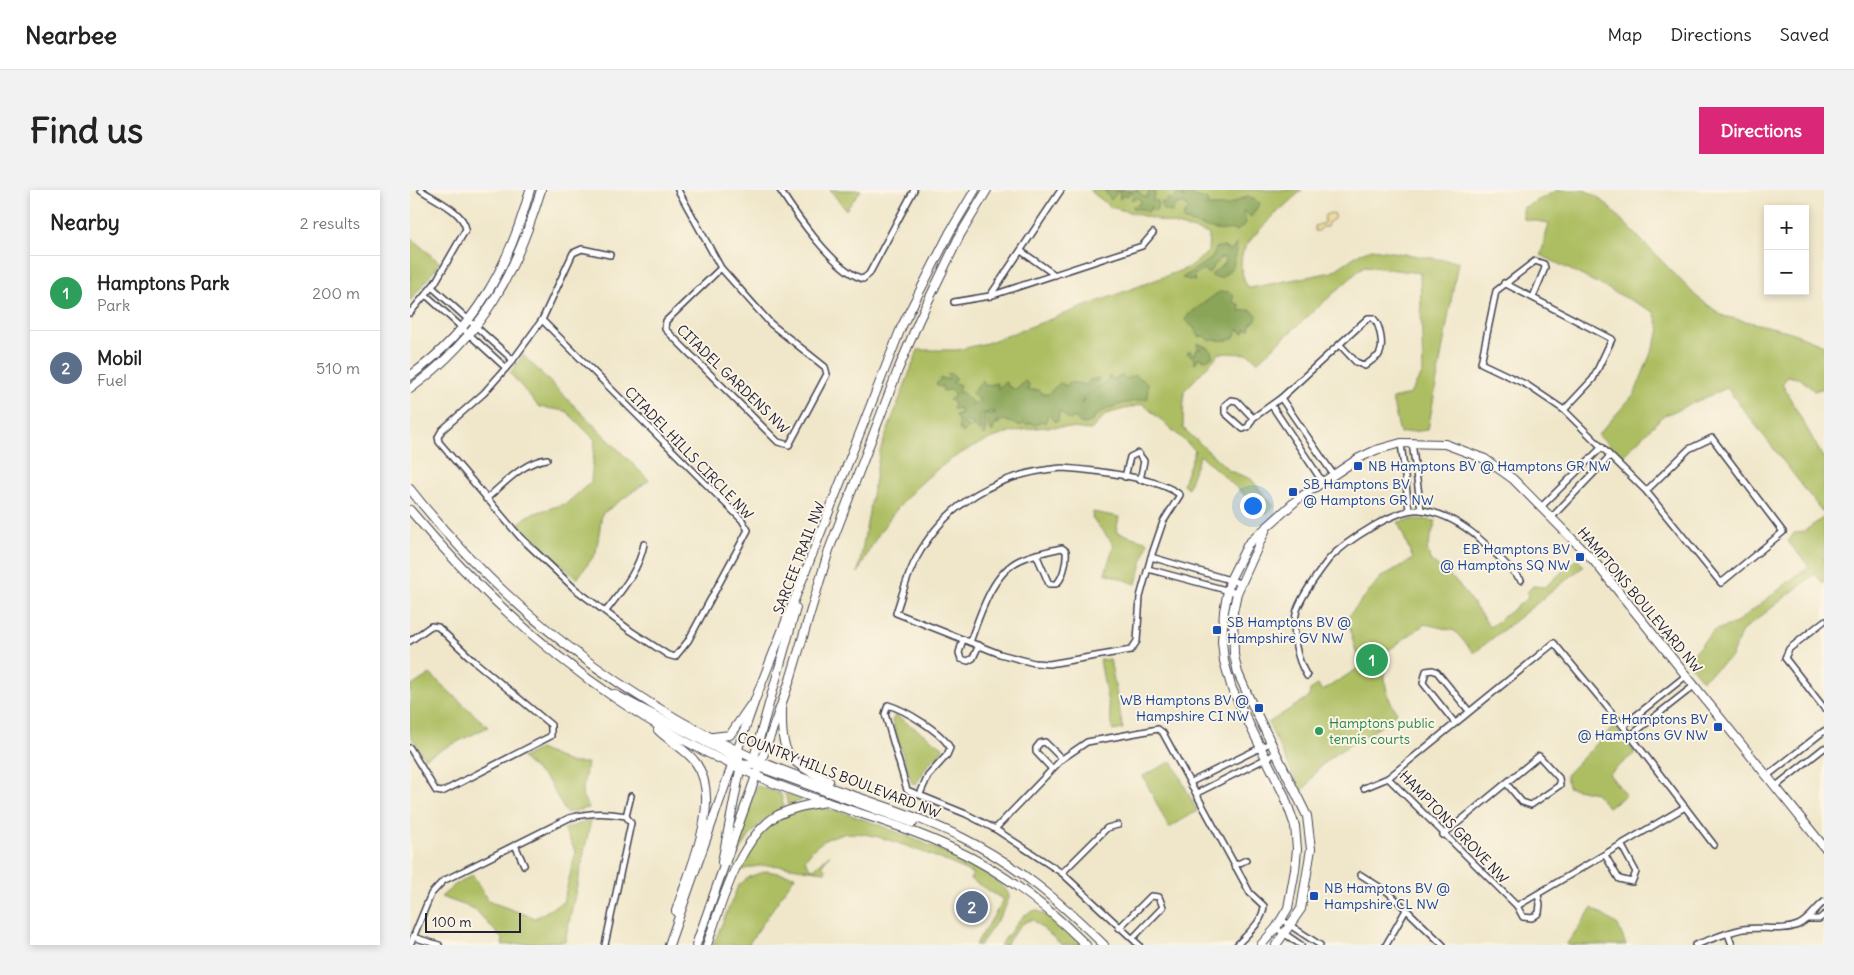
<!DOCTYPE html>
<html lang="en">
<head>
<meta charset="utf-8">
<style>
	:root { --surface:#fff; --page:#f2f2f2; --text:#222; --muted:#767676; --line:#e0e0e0; --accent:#db2777 }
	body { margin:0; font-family:Delius,sans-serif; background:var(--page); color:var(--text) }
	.controls { position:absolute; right:15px; top:15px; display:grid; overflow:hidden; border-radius:0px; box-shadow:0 2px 8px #0003 }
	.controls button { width:45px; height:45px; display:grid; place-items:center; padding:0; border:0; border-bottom:1px solid var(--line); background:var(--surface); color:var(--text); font:25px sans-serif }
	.scale { position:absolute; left:15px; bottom:12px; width:96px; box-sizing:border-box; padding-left:5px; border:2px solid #22223b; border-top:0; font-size:14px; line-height:18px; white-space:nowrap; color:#22223b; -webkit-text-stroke:4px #fcf5e5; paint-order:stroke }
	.you { position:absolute; left:842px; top:315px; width:18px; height:18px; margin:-12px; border:4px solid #fff; border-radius:50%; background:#1a73e8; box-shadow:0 0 0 8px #1a73e833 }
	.badge { display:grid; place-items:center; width:32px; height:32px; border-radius:50%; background:var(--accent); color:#fff; font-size:16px; font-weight:700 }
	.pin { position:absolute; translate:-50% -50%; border:2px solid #fff; box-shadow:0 1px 5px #0006 }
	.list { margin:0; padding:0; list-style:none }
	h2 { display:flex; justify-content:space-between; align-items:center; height:65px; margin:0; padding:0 20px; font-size:21px }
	h2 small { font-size:16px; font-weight:400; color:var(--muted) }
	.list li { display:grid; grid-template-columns:32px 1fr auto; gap:15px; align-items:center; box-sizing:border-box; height:75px; padding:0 20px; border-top:1px solid var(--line) }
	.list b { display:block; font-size:19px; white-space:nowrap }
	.list p { margin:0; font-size:16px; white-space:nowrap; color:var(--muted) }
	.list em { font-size:16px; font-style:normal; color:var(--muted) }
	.map { position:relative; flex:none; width:1414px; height:755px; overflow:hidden; border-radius:0px }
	header { display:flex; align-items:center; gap:30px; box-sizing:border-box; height:70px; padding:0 25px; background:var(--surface); border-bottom:1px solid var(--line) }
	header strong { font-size:24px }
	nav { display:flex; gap:28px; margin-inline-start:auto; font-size:18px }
	.intro { display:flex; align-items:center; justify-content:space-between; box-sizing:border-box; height:120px; padding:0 30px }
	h1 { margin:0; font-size:35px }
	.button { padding:12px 22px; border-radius:0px; background:var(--accent); color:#fff; font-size:18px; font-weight:700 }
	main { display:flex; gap:30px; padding:0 30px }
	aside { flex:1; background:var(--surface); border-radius:0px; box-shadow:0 2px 8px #0003 }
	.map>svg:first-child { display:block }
</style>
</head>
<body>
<header>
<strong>Nearbee</strong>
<nav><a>Map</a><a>Directions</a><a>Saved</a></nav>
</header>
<div class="intro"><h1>Find us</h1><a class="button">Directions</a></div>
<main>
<aside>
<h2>Nearby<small>2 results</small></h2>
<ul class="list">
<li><span class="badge" style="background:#2e9e5b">1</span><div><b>Hamptons Park</b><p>Park</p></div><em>200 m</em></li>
<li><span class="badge" style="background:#5c6f8a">2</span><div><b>Mobil</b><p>Fuel</p></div><em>510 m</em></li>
</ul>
</aside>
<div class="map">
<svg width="1414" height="755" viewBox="0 0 1414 755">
	<rect width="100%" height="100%" fill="#fcf5e5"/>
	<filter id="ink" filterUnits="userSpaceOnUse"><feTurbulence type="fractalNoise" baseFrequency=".02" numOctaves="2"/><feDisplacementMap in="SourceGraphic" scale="10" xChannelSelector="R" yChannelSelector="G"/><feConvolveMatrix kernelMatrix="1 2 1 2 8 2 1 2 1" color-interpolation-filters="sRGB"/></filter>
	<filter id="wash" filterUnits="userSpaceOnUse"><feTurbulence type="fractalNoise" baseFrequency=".0096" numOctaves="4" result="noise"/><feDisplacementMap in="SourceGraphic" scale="20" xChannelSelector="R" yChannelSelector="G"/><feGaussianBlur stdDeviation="1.12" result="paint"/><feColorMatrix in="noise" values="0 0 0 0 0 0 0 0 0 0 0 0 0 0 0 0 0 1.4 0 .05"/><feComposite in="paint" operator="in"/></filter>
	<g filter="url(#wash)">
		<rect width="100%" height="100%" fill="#f0e7ca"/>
		<g fill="#adbe62" stroke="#68704e">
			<polygon points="420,0 451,0 436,20"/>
			<path d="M679,0h213c-16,15 -51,44 -59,62 -4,10 -1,24 4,34l3,2 82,-16 28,-19 12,-4 86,13 -30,168 -28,3 -8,-34 18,-5 13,-22 -3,-99 -56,-7 -107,96 -8,-8 -29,-1 -36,38 -1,37 47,43 21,8 23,27 -8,8 -66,-59 -12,33 -5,-4 12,-34 -52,-46 -37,10 -15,16c-13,-1 -28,-4 -42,-3 -87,3 -158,70 -191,146l22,-122 38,-101h39l30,-7 203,-76 18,-15 1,-18 -98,-27z"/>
			<polygon points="1148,0 1175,0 1192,10 1287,107 1313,126 1378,141 1414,155 1414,198 1404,201 1391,189 1378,186 1372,194 1414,269 1414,324 1317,198 1253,226 1211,268 1188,245 1225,203 1250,140 1244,122 1131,65 1139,33 1113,29 1113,18"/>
			<polygon points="0,47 30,73 0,111"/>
			<polygon points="113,165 239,290 192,324 186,363 167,389 108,334 119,325 157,313 181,292 185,250 156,221 129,217 100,183"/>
			<polygon points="683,322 709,327 706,342 738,352 726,394 695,383 704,355 682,328"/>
			<polygon points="1414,327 1414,394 1405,384 1332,441 1321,467 1292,490 1277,471 1303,441 1326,433 1399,376 1378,352 1384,343 1393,342"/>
			<path d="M1006,329l20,2 -9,28 4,12 27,22 32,44 38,-29 -1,-6 6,-6 12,1 32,-28 7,7 -110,87 -19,-22 -30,-7 -39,28c-2,22 -3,42 11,60 -23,25 -53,31 -76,54 -8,7 -11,19 -20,25l-33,-68 41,-26 1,-7 8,-5 4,6 38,-24 -13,-49 34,-41 32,-18 -15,-37z"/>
			<polygon points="700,469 713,539 703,541 690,470"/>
			<polygon points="20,484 78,537 14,568 0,544 0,497"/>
			<polygon points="485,525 533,557 531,563 518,574 506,594 502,593 482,531"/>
			<polygon points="1204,536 1225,563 1199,584 1216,605 1198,617 1185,603 1158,597 1156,585"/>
			<polygon points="129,559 161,573 177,573 172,605 179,618 156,623 139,592 112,568"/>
			<polygon points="762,571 787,621 759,638 733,586"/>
			<path d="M348,596l23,8 3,13c-50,24 -62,90 -79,138h-4l55,-158z"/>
			<polygon points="375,603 391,609 391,611 378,615"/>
			<path d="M408,618c9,1 18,2 26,5 26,7 162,59 165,83 1,9 -23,40 -29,49h-5l29,-45 -34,-21 3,-5c-21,-11 -42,-19 -64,-27 -37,-13 -77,-28 -104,13l5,8 4,1 16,-15 -8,11 4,4 -1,3c-29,-3 -55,-12 -83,-2l-2,-1c18,-36 35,-59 78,-61z"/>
			<polygon points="181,630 155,751 92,755 93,750 65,719 31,707 45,695 63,685 78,711 125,728 153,712 166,662 154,639"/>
			<polygon points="357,681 385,686 338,755 303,755 328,696 339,687"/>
			<polygon points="1182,718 1208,735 1216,755 1156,755"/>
			<path d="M626,720l18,9 28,26h-20l-29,-25c-12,0 -21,16 -27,25h-6l24,-30z"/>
		</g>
		<g fill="#8aa558" stroke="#56644a">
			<polygon points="694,0 719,0 718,6 713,5 710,9 709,0 701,10"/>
			<polygon points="721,0 726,0 736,8 740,0 744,0 745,5 742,10 748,11 747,19 744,21 740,17 740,20 737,22 733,19 723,19 723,16 729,15 731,11 728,8 722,10"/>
			<path d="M774,0h4l3,5 15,4 2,3 -2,4h20l22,-10 12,7 -9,14 -8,-7 3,13 -9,8c-7,-3 -13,0 -21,-1 -11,-2 -22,-7 -33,-10l2,-8 4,-2 -4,-6 -11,1 -2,7 -9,-2 -2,-8 5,1 2,-5 3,2 7,-6 6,4 -2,-5z"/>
			<polygon points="827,53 823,77 811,88 803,87 801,85 816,72 815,68 810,68 798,84 794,79 783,86 785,91 772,88 802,68 807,57 814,57 821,61"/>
			<path d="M809,102h10l5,4 -2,5 8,4 -1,6 12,-1 6,5 -1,5 -6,5 -1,5 -3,-1 -3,5 -3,-4h-3l-3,8c-11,5 -16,0 -25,3l-5,-5 -5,1 -5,-9 -9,-8 4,-6z"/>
			<polygon points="788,153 800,159 803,166 796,170 788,168 785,174 783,167 777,163 780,161 785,165 787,159 791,159 787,156"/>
			<path d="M539,183l6,4v3l-3,2 8,3 -2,8 4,-1 10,10v4l8,-6 -6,-4 -2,-3 11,-13 2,6 12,-3 1,5 8,-6 2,4 8,4 9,-9 4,3 -1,6h11l3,4h6l12,-11 7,3 2,-4 18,3 3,-5 8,-2v3l-14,16 -3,7 14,-16 13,-7 1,-5 4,3 9,-3 4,3 9,-4 13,8v15l-2,1c-19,4 -40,7 -51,18l-3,-1 1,5 -8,3 -5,-1 -5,-6 -5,3 -11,-9 -1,10 -2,1 -8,-8 -3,9 -4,-2 -5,4 -5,-2 -5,2 -2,-2 -3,3 -18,-6 -6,5 1,-6 -6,13 -3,-8 -3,3v7l-3,1v-20l5,-2 4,3v-3h4l-4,-2 -12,3v19l-4,-6h-4l1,-4 -9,-1v3l7,2 -9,6v-3h-3v-7l-4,-8 5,-2v-5l-7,1 1,-6 -5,-3 5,-3v-4l-4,-3 -7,1 -1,-5 -3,1 -3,-3 5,-6 9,2 -3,-5z"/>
		</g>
		<polygon fill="#eeda9e" stroke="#887e6c" points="921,23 925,24 924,29 918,33 917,37 912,37 909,41 905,41 905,36 914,33 915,25"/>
	</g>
	<g filter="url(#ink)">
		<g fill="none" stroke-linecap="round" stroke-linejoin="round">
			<defs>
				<g id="street">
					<polyline points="268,0 311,78 361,134 415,177 417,184 379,255 368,252 255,139 256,131 311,78"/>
					<path d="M370,0c16,25 55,81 83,89l6,-5 45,-84"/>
					<polyline points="611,61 645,85"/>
					<polyline points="1094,93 1202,149 1183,189 1154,220"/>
					<polyline points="22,97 103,170"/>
					<polyline points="16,105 96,178"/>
					<polyline points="580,106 651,0"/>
					<polyline points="1123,107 1135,78 1134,74 1125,71 1086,101 1071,173 1117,195 1154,220 1236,301 1311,393 1373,342 1302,248 1279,259 1236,301"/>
					<polyline points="544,112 580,106 732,56 743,43"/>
					<path d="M0,123l25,-30 31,-54c-3,-18 -31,-29 -45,-39"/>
					<polygon points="132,130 332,330 338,340 278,451 265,467 258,465 221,441 165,399 110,347 29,252 28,247 32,240 74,203 103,170"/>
					<polyline points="132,130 163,63 172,59 200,65"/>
					<polyline points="871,208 923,284"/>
					<polyline points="862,216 912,291"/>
					<path d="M843,228l-16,-17 -6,-1 -6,5v8l18,16 5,-2 5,-9 28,-20 87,-80h5c7,6 12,30 5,38 -4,3 -9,6 -13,10l-9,-4 -16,-17"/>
					<polyline points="1002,252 1011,320"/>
					<polyline points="991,253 999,320"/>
					<path d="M652,278c28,2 97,9 118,27l-17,27 -12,35 -11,40 -3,44 -6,9 -82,14 -15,-1 -34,-9 -104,-41c6,-18 11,-37 20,-54 30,-57 83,-86 146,-91z"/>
					<polyline points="715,287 720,267 728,263 734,271 730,290"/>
					<path d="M76,309c19,-16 37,-37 61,-40"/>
					<polyline points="1131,317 1192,257"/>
					<polyline points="1142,327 1200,266"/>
					<polyline points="741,367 830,393"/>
					<polyline points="738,379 827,403"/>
					<path d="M196,421c16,-21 33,-41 38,-67"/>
					<polyline points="1414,431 1379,459 1375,468 1414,518"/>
					<polyline points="553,449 549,463 551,469 558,471 563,468 569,455"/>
					<polyline points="0,451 21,436 28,437 64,471 141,535 141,546 32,602 26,601 0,558"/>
					<path d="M560,452c10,-27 22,-69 50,-82 13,-6 28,-9 42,-12l4,3c1,10 -3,28 -10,33h-7l-13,-30"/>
					<path d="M897,486c-11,-18 -15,-41 -11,-62 3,-16 23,-42 33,-55 16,-17 68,-52 92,-49 42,5 72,41 100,70"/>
					<polyline points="1045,533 1013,493 1016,481 1023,480 1027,482 1059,521"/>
					<polyline points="1213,536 1277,485"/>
					<polyline points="1220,546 1285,495"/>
					<polyline points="642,579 626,562 626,558 630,553 635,552 652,569"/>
					<polyline points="1357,586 1414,541"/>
					<polyline points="978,588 1107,716 1275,617"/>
					<polyline points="781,592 862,552"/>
					<polyline points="1366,596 1414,558"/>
					<polyline points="954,598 978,588 1144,453 1213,536 1304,655"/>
					<polyline points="787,603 867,563"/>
					<path d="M510,604l8,-18 19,-21 3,-7c-8,-16 -45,-38 -62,-43l-3,9 22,76 59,24 29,15 67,44 77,72"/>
					<polyline points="216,626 221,606"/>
					<path d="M585,639l67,-70 25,-17 71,-13 5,4 87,160 14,13c-1,16 -17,28 -27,39"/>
					<polyline points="1033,645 1129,566 1149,588 1150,595 1121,615 1112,612 1096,593"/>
					<polyline points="105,655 114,675"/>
					<polyline points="1195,665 1209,689 1222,692 1226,682 1212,656"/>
					<polyline points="824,676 836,670"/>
					<polyline points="652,683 697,638 708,635"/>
					<polyline points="951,685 979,703 1033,755"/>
					<polyline points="1107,716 1113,727 1122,728 1129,723 1130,714 1128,705"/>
					<polyline points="1398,729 1409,729 1414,725"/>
					<polyline points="872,730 910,755"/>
					<polyline points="709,738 741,706 749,707 753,717 723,748"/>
					<polyline points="866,738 891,755"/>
					<polyline points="1318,744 1322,755"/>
					<polyline points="3,747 29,755"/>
					<path d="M0,755l21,-51 12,-13 126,-63c20,-6 37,-6 57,-2l5,7 -26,122"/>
					<polyline points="976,755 996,720"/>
					<path d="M1285,755c15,-5 32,-13 48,-16 18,-3 39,3 55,-4 11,-5 17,-16 26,-23"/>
				</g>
				<g id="secondary">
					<path d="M0,186c66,-48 99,-110 120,-186"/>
					<path d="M0,199c73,-54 105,-114 131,-199"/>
					<path d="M0,299c92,117 208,207 343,269 68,31 143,47 210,80 54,27 99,65 141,107"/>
					<path d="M0,320c97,116 215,211 356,270 61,26 127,40 188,69 50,23 93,57 132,96"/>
					<polyline points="855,341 827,403 823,422 824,465 828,483 840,510 897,626 901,659 891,719 866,755"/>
					<polyline points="204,504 329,570"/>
					<path d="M372,519c-1,48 6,52 47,72"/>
					<path d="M248,540c12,12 28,19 38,33 27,38 -7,108 -20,148"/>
					<polyline points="303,547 320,545 340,516"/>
					<polyline points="343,571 386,418"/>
					<polyline points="325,574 343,575 503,633"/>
					<polyline points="312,672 331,575"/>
					<polyline points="259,755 345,510 491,138 540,42 565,0"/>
					<polyline points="286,755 380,490 419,360 488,180 509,130 550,45 577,0"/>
					<path d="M297,755c14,-40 32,-108 71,-130 15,-8 31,-10 48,-13"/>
					<polyline points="851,755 866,738 878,718 885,680 887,659 885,636 874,605 822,499 814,471 812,451 814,421 820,390 838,354 889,308 949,268 966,260 991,253 1035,254 1075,269 1103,289 1184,371 1414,657"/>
				</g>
			</defs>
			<use href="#street" stroke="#414050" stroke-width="8"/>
			<use href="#secondary" stroke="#414050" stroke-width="10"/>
			<use href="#street" stroke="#fff" stroke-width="5"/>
			<use href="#secondary" stroke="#fff" stroke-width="8"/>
		</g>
	</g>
	<g fill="#1a4fb4" stroke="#fcf5e5" stroke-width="2">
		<rect x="943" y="271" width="10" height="10" rx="2.5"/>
		<rect x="878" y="297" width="10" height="10" rx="2.5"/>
		<rect x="1165" y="362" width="10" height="10" rx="2.5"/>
		<rect x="802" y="435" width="10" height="10" rx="2.5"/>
		<rect x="844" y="513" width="10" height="10" rx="2.5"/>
		<rect x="1303" y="532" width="10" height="10" rx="2.5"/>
		<rect x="899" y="701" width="10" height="10" rx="2.5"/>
	</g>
	<circle fill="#2e9e5b" stroke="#fcf5e5" stroke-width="2" cx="909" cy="541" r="5"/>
	<g text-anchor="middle" stroke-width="4" stroke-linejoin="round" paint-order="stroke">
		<g font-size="14" fill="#22223b" stroke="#fcf5e5">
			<text transform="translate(323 189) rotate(44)" y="5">CITADEL GARDENS NW</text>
			<text transform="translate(279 263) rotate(46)" y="5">CITADEL HILLS CIRCLE NW</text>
			<text transform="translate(389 368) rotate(-69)" y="5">SARCEE TRAIL NW</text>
			<text transform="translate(1230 410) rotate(50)" y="5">HAMPTONS BOULEVARD NW</text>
			<text transform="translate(429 585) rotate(21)" y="5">COUNTRY HILLS BOULEVARD NW</text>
			<text transform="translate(1044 637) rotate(46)" y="5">HAMPTONS GROVE NW</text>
		</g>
		<g font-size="14" fill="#164399" stroke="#fcf5e5" text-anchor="start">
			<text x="958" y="281">NB Hamptons BV @ Hamptons GR NW</text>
			<text x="893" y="299">SB Hamptons BV<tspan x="893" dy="16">@ Hamptons GR NW</tspan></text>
			<text x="1160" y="364" text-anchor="end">EB Hamptons BV<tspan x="1160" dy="16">@ Hamptons SQ NW</tspan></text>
			<text x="817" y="437">SB Hamptons BV @<tspan x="817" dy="16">Hampshire GV NW</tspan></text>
			<text x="839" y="515" text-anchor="end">WB Hamptons BV @<tspan x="839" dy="16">Hampshire CI NW</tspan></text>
			<text x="1298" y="534" text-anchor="end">EB Hamptons BV<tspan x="1298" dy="16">@ Hamptons GV NW</tspan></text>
			<text x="914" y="703">NB Hamptons BV @<tspan x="914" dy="16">Hampshire CL NW</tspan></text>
		</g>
		<g font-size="14" fill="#27864d" stroke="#fcf5e5" text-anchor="start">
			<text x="919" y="538">Hamptons public<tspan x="919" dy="16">tennis courts</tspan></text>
		</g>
	</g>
</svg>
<div class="controls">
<button>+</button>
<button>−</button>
</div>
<div class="scale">100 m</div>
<div class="you"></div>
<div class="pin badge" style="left:962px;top:470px;background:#2e9e5b">1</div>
<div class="pin badge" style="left:562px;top:717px;background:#5c6f8a">2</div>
</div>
</main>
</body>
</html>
